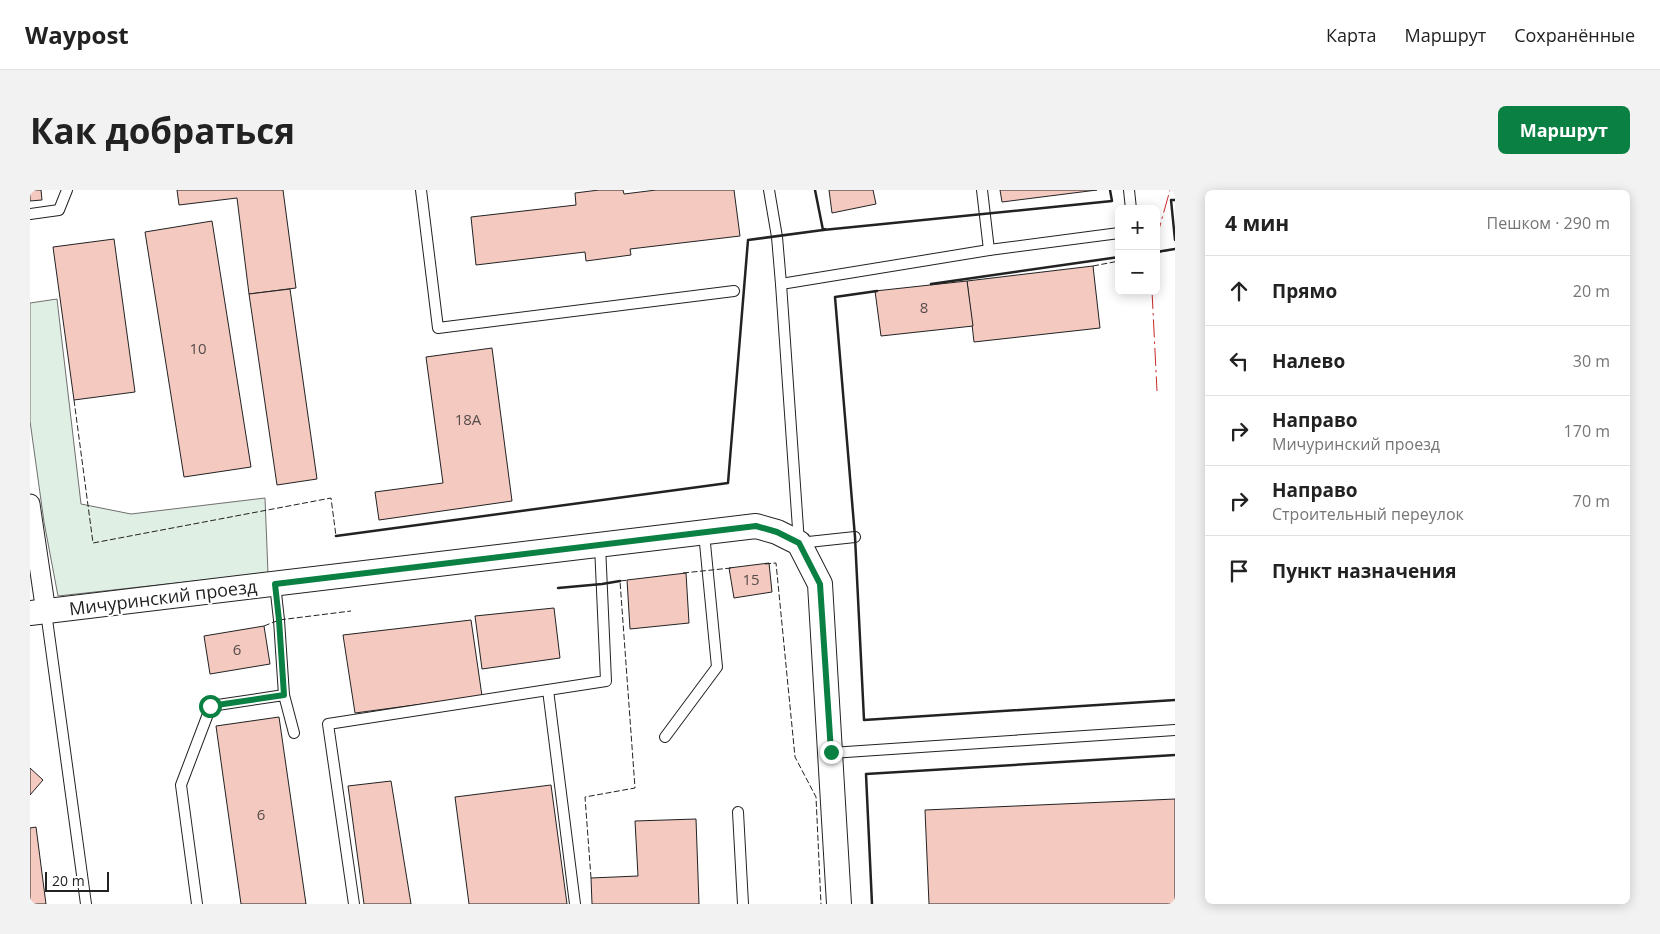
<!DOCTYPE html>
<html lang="ru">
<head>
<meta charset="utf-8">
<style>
	:root { --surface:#fff; --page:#f2f2f2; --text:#222; --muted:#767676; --line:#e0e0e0; --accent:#0b8043 }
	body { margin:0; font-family:"Open Sans",sans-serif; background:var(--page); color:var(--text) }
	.controls { position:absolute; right:15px; top:15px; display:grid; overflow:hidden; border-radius:8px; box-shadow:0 2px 12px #0003 }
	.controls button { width:45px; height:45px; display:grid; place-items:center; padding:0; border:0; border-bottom:1px solid var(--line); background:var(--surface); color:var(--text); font:25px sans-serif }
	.scale { position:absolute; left:15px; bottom:12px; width:64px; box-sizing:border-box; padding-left:5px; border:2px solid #222; border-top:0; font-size:14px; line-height:18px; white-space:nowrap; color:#222; -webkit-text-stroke:4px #fff; paint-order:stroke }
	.stop { position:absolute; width:15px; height:15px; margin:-11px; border:4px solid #0b8043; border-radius:50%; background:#fff }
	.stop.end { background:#0b8043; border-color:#fff; box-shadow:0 1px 5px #0008 }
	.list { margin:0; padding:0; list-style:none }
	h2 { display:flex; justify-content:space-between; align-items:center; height:65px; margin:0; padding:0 20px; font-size:21px }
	h2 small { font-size:16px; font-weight:400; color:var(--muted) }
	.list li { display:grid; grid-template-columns:32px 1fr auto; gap:15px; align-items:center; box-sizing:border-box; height:70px; padding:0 20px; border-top:1px solid var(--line) }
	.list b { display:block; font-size:19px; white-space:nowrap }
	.list p { margin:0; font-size:16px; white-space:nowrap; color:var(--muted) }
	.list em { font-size:16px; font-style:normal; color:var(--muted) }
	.icon { flex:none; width:28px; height:28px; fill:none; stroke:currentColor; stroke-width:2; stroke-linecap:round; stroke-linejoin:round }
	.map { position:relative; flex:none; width:1145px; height:714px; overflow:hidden; border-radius:8px }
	header { display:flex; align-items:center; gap:30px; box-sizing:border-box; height:70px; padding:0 25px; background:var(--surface); border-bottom:1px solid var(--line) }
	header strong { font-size:24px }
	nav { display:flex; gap:28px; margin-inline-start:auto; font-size:18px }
	.intro { display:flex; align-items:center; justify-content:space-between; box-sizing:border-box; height:120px; padding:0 30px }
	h1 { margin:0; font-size:35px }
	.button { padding:12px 22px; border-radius:8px; background:var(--accent); color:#fff; font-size:18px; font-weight:700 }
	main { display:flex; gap:30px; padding:0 30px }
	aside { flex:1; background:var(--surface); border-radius:8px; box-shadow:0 2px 12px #0003 }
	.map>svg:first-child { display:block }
</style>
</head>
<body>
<header>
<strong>Waypost</strong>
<nav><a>Карта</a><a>Маршрут</a><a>Сохранённые</a></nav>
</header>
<div class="intro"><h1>Как добраться</h1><a class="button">Маршрут</a></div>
<main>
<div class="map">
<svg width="1145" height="714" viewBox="0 0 1145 714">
	<rect width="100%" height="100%" fill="#fff"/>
	<polygon fill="#e0efe3" stroke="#6f6f6f" points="27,109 51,314 101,324 235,308 238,383 28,406 14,332 0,231 0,113"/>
	<g fill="#f3c9c0" stroke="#222">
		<polygon points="0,0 11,0 12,10 0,11"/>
		<polygon points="147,0 253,0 266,98 219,104 207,8 149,15"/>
		<polygon points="569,0 593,0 594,4 626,0 704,0 710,46 600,59 601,65 556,71 555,62 446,75 441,27 546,15 545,3"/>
		<polygon points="799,0 843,0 846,14 802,23"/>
		<polygon points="970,0 1067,0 972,12"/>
		<polygon points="182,31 221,277 154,287 115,42"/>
		<polygon points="84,49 105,202 44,210 23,57"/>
		<polygon points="1063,76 1070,138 944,152 937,91"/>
		<polygon points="937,91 943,136 851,146 845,101"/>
		<polygon points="260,99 287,289 247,295 219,104"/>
		<polygon points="462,158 482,311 349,330 345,302 413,293 396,167"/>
		<polygon points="739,373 742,402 704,408 699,378"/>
		<polygon points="656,383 659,433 600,439 597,390"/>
		<polygon points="524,418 530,468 452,479 445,426"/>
		<polygon points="441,430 452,506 325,523 313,445"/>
		<polygon points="234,436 240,474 180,484 174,446"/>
		<polygon points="249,527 276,714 211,714 186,536"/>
		<polygon points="0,578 13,590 0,605"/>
		<polygon points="361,591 381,714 334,714 318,596"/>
		<polygon points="521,595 537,714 439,714 425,607"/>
		<polygon points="1145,609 1145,714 899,714 895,620"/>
		<polygon points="666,629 669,714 562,714 561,688 608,686 605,631"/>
		<polygon points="6,637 16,714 0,714 0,638"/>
	</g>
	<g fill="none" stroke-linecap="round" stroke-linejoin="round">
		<defs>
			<g id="service">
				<polyline points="391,0 408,138 704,101"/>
				<polyline points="739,0 747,47 751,94 769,353 825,347"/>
				<polyline points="952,0 959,60"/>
				<polyline points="1099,0 1101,19"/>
				<polyline points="0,24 29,20 37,0"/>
				<polyline points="751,94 959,60 1089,43"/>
				<polyline points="245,394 249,430 254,505"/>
				<polyline points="16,422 56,714"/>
				<polyline points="518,500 545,714"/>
				<polyline points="635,547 687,477 674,343"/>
				<polyline points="801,563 1145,540"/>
				<polyline points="708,622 713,714"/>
				<polyline points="167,714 151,595 181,516 254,505 264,543"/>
				<polyline points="324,714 298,534 576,491 570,355"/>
			</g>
			<polyline id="minor" points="0,314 16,422"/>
			<polyline id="tertiary" points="0,423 726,336 747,342 769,353 790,394 809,714"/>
		</defs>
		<use href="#service" stroke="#222" stroke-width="12"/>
		<use href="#minor" stroke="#222" stroke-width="21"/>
		<use href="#tertiary" stroke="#222" stroke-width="26"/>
		<use href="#service" stroke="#fff" stroke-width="10"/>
		<use href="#minor" stroke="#fff" stroke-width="19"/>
		<use href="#tertiary" stroke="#fff" stroke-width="24"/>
		<g stroke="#222" stroke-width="1" stroke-dasharray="6 2.5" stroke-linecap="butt">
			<polyline points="1145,10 1141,10 1145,50"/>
			<polyline points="1126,63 1145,59"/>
			<polyline points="1063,76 1089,71"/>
			<polyline points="805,107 845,101"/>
			<polyline points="44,210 63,353 301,308 306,346"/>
			<polyline points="735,374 746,373 765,567 786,607 791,714"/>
			<polyline points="653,383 701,378"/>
			<polyline points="234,436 249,430 321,421"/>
			<polyline points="561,688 555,607 605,598 590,391 599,390"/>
		</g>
		<g stroke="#222" stroke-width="2.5">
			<polyline points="785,0 793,40 795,39"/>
			<polyline points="1145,10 1141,10 1145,50"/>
			<polyline points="1126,62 1145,59"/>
			<polyline points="901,94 1089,67"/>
			<polyline points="847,101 805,107 825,347 834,530 1145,510"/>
			<polyline points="306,346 698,293 718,50 793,40 1082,11 1080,0"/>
			<polyline points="528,398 572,394 590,391"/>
			<polyline points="842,714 836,584 1145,565"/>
		</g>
		<g stroke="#c62828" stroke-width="1" stroke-dasharray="18 4 2.5 4" stroke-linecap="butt">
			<polyline points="1126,50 1140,0"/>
			<polyline points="1122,101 1127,201"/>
		</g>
	</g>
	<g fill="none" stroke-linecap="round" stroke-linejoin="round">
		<polyline stroke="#0b8043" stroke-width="6" points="180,516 254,505 249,430 245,394 726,336 747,342 769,353 790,394 801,562"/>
	</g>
	<g text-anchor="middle" stroke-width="4" stroke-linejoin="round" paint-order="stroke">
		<g font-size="15" fill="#564c4a">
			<text x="894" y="123">8</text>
			<text x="168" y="164">10</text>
			<text x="438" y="235">18А</text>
			<text x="721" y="395">15</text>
			<text x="207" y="465">6</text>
			<text x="231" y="630">6</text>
		</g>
		<g font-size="18" fill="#222" stroke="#fff">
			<text transform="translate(133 408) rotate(-7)" y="6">Мичуринский проезд</text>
		</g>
	</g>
</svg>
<div class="controls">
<button>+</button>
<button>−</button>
</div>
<div class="scale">20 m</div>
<div class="stop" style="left:180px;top:516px"></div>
<div class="stop end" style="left:801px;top:562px"></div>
</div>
<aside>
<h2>4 мин<small>Пешком · 290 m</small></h2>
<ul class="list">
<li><svg class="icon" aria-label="ahead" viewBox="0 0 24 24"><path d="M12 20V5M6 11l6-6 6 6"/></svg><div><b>Прямо</b></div><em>20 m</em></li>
<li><svg class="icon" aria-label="left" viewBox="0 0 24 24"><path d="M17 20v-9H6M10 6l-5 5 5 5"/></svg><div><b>Налево</b></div><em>30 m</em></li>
<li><svg class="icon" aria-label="right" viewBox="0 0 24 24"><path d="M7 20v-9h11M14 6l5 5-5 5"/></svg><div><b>Направо</b><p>Мичуринский проезд</p></div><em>170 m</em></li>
<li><svg class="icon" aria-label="right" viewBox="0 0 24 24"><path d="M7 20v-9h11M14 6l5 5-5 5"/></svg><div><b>Направо</b><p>Строительный переулок</p></div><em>70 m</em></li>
<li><svg class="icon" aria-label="arrive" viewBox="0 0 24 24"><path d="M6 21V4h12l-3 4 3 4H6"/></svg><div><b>Пункт назначения</b></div></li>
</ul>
</aside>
</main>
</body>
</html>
